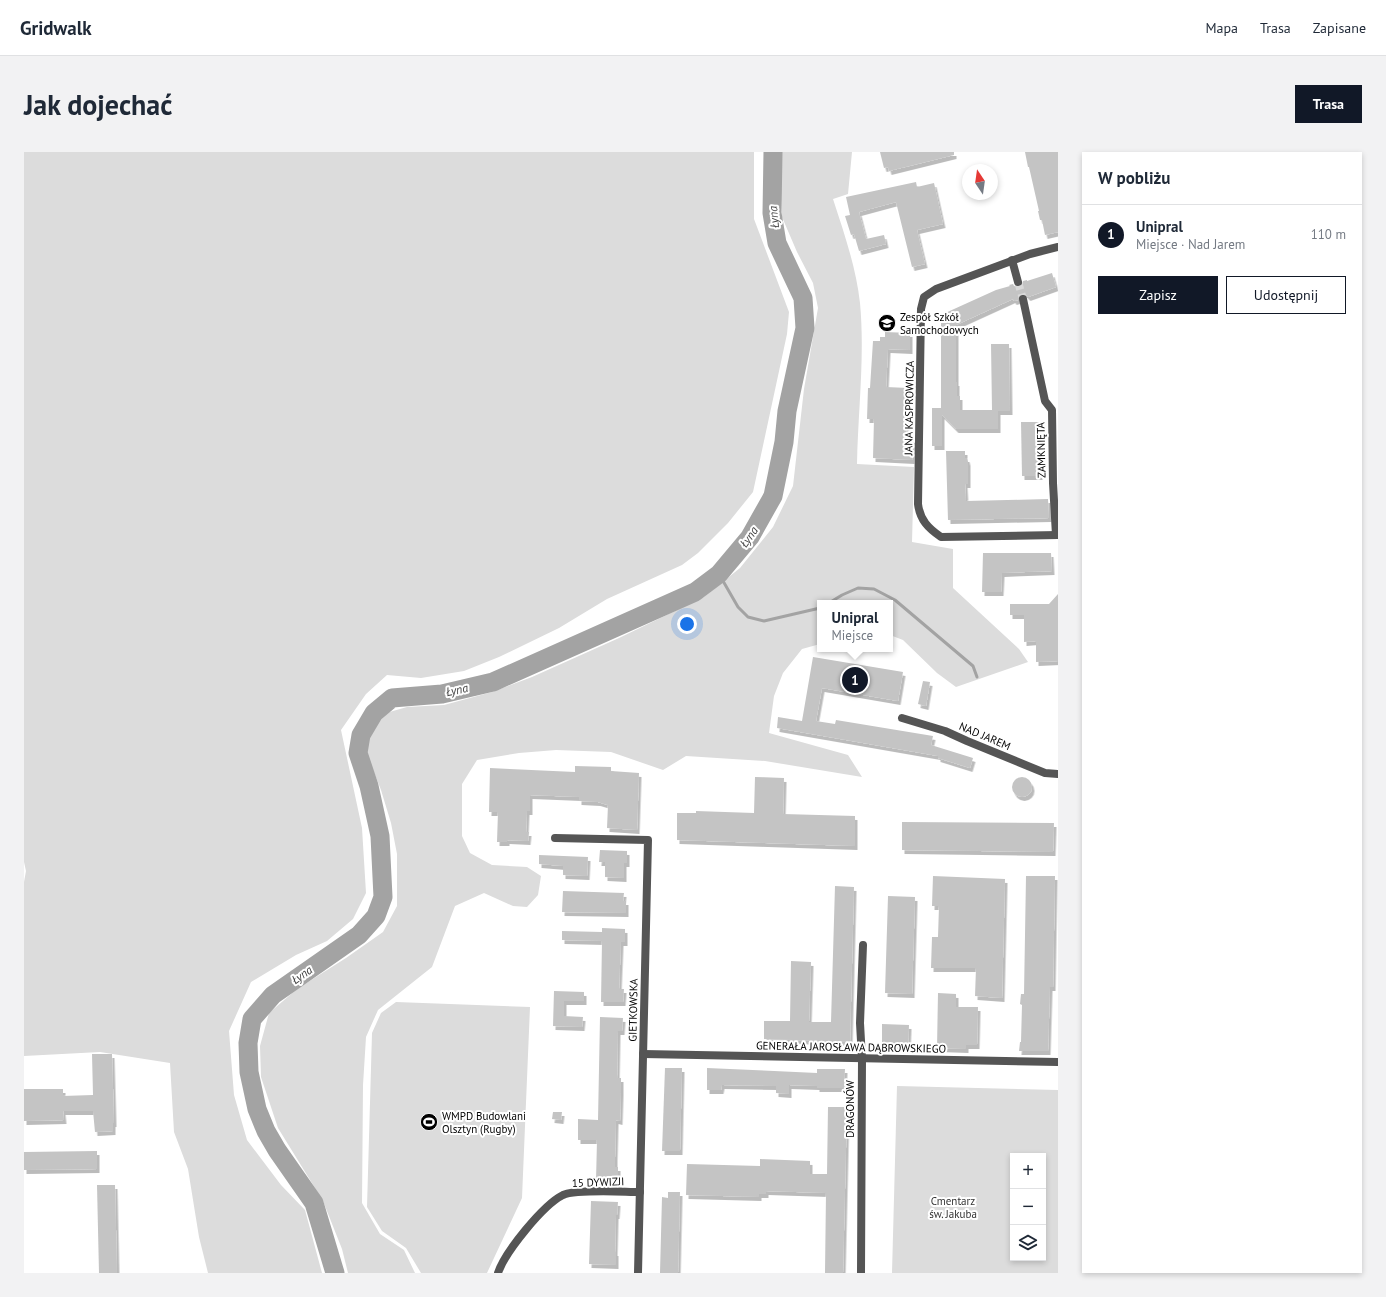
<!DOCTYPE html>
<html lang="pl">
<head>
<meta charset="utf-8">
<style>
	:root { --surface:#fff; --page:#f2f2f3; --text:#1f2937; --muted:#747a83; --line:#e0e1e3; --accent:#111827 }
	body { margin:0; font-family:"PT Sans",sans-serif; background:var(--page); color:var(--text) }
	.controls { position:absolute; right:12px; bottom:12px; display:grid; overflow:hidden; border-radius:0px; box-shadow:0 2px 6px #0003 }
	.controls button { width:36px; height:36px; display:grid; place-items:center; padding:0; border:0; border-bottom:1px solid var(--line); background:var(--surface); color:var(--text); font:20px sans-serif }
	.compass { position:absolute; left:938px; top:12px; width:36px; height:36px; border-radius:50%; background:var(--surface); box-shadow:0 2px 6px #0003; rotate:347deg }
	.you { position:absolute; left:663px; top:472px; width:14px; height:14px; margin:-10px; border:3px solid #fff; border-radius:50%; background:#1a73e8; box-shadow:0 0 0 6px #1a73e833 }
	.badge { display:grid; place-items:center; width:26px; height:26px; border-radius:50%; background:var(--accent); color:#fff; font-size:13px; font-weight:700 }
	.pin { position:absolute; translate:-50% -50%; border:2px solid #fff; box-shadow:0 1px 4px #0006 }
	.popup { position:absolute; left:793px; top:448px; width:76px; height:52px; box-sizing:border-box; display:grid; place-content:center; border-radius:0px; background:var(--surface); filter:drop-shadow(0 1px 3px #0005); font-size:13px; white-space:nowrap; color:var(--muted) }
	.popup b { font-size:15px; color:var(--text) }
	.popup::after { content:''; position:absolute; left:50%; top:100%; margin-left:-8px; border:8px solid transparent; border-top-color:var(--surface) }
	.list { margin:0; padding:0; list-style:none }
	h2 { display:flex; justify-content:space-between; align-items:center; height:52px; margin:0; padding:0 16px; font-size:17px }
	h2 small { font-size:13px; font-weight:400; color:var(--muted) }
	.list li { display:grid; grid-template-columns:26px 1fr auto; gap:12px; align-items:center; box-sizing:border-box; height:60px; padding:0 16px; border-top:1px solid var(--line) }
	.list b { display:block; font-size:15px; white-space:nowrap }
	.list p { margin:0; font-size:13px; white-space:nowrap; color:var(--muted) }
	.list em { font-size:13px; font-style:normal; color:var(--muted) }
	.actions { display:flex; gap:8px; padding:12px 16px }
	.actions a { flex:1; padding:9px 0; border:1px solid var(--accent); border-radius:0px; text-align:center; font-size:14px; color:var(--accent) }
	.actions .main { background:var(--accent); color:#fff }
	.icon { flex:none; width:22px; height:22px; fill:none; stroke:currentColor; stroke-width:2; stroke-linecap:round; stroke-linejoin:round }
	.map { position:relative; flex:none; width:1034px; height:1121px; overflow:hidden; border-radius:0px }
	header { display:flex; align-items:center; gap:24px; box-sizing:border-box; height:56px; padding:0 20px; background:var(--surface); border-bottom:1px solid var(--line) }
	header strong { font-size:19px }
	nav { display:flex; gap:22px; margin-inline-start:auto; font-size:14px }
	.intro { display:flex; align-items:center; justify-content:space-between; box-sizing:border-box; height:96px; padding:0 24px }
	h1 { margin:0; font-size:28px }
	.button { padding:10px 18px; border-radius:0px; background:var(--accent); color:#fff; font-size:14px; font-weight:700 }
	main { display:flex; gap:24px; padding:0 24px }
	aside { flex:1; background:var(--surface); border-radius:0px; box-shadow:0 2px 6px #0003 }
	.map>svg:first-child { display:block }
</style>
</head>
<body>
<header>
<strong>Gridwalk</strong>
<nav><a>Mapa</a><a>Trasa</a><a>Zapisane</a></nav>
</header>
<div class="intro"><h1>Jak dojechać</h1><a class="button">Trasa</a></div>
<main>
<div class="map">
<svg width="1034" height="1121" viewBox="0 0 1034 1121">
	<defs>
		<filter id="shadow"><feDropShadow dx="2.5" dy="4" stdDeviation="0" flood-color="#0004"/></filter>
	</defs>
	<rect width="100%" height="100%" fill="#fff"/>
	<g fill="#dcdcdc" fill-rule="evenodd">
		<polygon points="0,0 730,0 730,67 765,160 763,182 729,340 704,371 674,401 658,413 583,447 535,476 475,505 440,519 397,526 363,523 342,542 317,578 338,676 342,741 329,767 303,789 272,803 227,830 205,879 210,943 223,988 257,1033 281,1058 298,1121 184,1121 175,1085 164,1017 150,980 146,911 76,900 0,904 0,730 2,719 0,710"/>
		<path d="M757,0h71l-4,42 -15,5c11,34 23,68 27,104 5,53 -2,108 -3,161l57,3 -2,75 41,7v39l66,61 9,13 -72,25 -19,-14 -34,-33 -13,-5v-32h-70v41l-18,5 -19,24 -9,23 -5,37 79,22 14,22 -97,-16 -79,-5 -23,14 -52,-18 -55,-2 -37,3 -42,7 -15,24v52l8,17 22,12 35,2 14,9 -3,19 -11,12 -14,-1 -29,-13 -29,13 -23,61 -54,43 -12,27 -3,48 -1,118 18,31 24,16 11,23h-67l-6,-24 -19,-48 -45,-73 -17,-51 -1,-31 9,-33 28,-24 49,-31 37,-26 14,-26v-52l-6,-31 -10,-33 -15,-38 4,-25 16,-14 21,-6 37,-2 48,-13 40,-15 87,-39 85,-41 36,-29 33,-41 20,-41 11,-97 14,-81 -5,-25 -16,-31 -15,-35 -2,-51z"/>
		<polygon points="372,850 506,855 498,1046 463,1121 397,1121 382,1096 358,1079 343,1055 348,881 357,861"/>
		<path d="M873,934l161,4v183h-166zM989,1004h30v102h-30z"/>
	</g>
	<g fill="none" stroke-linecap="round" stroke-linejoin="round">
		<g stroke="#a3a3a3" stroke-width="3">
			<polyline points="695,422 714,455 724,465 740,469 796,456"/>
			<polyline points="805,451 818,443 834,436 850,437 871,448 949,514 953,525"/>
		</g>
		<polyline stroke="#a3a3a3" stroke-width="19" points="311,1121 290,1051 253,998 242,979 233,957 225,920 224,891 228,867 249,843 335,783 352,764 359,745 356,684 345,634 334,601 337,583 350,561 368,546 418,542 469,530 671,440 695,422 726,385 749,344 760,290 763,259 781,176 779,146 753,91 748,61 749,0"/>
	</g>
	<g fill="#c4c4c4" filter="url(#shadow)">
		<polygon points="856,0 930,0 930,3 865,19 864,15 860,16"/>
		<polygon points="1001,0 1034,0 1034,80 1021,83 1018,68 1016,68 1014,59 1015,59 1005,15 1004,15"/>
		<polygon points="892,30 893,35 910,31 919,72 893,78 901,112 888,115 872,50 835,60 842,87 860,83 862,92 835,99 830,82 827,83 821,64 826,63 822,45"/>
		<polygon points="1028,121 1032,135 1004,145 1001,142 997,142 994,145 994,148 990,149 989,147 932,173 932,230 933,230 933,244 936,244 936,258 968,258 967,192 985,192 986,259 974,259 974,277 932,277 918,263 918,294 908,294 908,256 917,256 917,165 919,162 972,138 986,134 985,133 989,132 990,134 995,135 998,134 999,129 1003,128 1003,129"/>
		<polygon points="861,180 886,181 886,198 864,197 862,235 884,236 882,286 889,287 888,308 849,306 850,267 843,267 844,236 846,236 849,189 856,189 856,185 861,185"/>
		<polygon points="997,270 1015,270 1016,324 998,324"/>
		<polygon points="922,299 941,299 941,306 943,306 944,310 944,332 941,332 942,349 1024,347 1025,366 924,368"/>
		<polygon points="959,401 1027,401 1028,419 978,421 977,440 958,440"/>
		<polygon points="1034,442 1034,509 1012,510 1012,489 1000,490 1000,463 986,463 986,452 1025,452"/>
		<polygon points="789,505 879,520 874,549 798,536 792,569 811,572 812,568 909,584 907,593 949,606 946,616 914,606 914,604 753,576 754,565 778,569"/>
		<polygon points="899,529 906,530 902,554 894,552"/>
		<polygon points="551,614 587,615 587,619 615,621 613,678 583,676 584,653 574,650 555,649 555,645 506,643 506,659 503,659 502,680 505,680 504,689 483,688 483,690 473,690 474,660 465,660 466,616 551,620"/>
		<circle cx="998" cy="635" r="10"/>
		<polygon points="731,625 760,626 759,662 831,664 831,694 653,688 653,661 672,661 672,659 730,661"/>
		<polygon points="878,670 1030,671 1029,700 878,698"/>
		<polygon points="576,698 603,699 603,711 600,711 600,726 581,725 581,710 575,710"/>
		<polygon points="515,703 564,705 563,724 539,723 539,714 515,712"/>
		<polygon points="909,724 981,727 978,846 951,844 952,816 907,816 908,785 914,785 915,754 908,754"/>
		<polygon points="1002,724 1031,724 1029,835 1026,835 1024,899 995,899 996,890 997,890 998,853 996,852 997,842 1000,842"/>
		<polygon points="811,734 830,735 826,890 740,887 740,869 766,869 767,809 787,810 785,870 807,870"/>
		<polygon points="539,739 600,741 599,749 602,749 602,761 538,760"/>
		<polygon points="864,744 891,745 888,842 861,841"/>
		<polygon points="578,776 601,777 601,790 597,790 595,837 600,837 599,850 577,850 578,789 538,788 538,779 578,780"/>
		<polygon points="530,839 560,840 560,849 540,849 540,864 559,865 558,875 529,874"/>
		<polygon points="914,841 932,842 932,855 954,855 953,893 942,893 942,897 913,896"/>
		<polygon points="576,865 599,866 598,879 594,879 593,926 597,926 597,940 596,969 592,968 591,1005 591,1015 594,1015 594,1029 572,1029 573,988 554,988 554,967 574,968"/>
		<polygon points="858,872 885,873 884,896 858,895"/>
		<polygon points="68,902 88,902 90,971 89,971 89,979 71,980 69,959 39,959 40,968 0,969 0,937 39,937 39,944 69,943"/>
		<polygon points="641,916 658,916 656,999 638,999"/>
		<polygon points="683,916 793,921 793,917 821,917 820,936 793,936 793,934 765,933 765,942 752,941 752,934 698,933 697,938 683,938"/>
		<polygon points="804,955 823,955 819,1121 801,1121 802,1041 742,1039 742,1042 735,1042 735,1045 662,1043 663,1012 736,1014 736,1007 786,1009 786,1022 803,1022"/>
		<polygon points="529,960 538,960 537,968 528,967"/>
		<polygon points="73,999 73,1017 0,1018 0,1000"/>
		<polygon points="73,1033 91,1033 93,1121 75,1121"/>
		<polygon points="644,1040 656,1040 654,1121 636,1121 638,1045 644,1046"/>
		<polygon points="567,1049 594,1050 593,1063 592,1063 591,1100 592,1100 592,1113 565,1112"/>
	</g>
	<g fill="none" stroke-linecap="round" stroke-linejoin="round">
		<polyline stroke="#d9d9d9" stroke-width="8" stroke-dasharray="8 4" stroke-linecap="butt" points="994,130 999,147"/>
		<g stroke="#555" stroke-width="8">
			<path d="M1034,95l-28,7 -94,35 -12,8 -3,12 -3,195c2,16 10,24 23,33l117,-2"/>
			<polyline points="988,108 994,130"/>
			<polyline points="999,147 1021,249 1028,258 1029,331 1032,383"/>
			<polyline points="878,566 921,579 943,589 1021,621 1034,622"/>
			<polyline points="531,686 624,688 614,1121"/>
			<polyline points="619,902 1034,910"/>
			<path d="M474,1121c7,-21 45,-68 65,-78 14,-6 60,-3 77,-3"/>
			<polyline points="837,1121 838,907 836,871 839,793"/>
		</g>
	</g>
	<defs>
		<symbol id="school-disc" viewBox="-11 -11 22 22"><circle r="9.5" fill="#000" stroke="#fff"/><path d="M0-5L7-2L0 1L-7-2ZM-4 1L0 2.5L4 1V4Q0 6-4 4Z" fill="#fff"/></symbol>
		<symbol id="stadium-disc" viewBox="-11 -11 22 22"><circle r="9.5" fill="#000" stroke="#fff"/><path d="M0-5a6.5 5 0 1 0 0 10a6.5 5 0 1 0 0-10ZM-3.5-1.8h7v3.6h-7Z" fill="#fff"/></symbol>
	</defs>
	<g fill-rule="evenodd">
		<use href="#school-disc" x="853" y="161" width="20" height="20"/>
		<use href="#stadium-disc" x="395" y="960" width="20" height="20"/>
	</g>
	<g text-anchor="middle" stroke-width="4" stroke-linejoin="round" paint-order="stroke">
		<g font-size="11" fill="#000" stroke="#fff" text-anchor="start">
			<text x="876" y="169">Zespół Szkół<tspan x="876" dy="13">Samochodowych</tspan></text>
			<text x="418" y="968">WMPD Budowlani<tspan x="418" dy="13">Olsztyn (Rugby)</tspan></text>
		</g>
		<g font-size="11" fill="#000" stroke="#fff">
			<text transform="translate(885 256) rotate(-89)" y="4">JANA KASPROWICZA</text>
			<text transform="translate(1017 298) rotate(-91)" y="4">ZAMKNIĘTA</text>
			<text transform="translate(961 584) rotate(23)" y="4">NAD JAREM</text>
			<text transform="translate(609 858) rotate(-89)" y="4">GIETKOWSKA</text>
			<text transform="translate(827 895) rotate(1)" y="4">GENERAŁA JAROSŁAWA DĄBROWSKIEGO</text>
			<text transform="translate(826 957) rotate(-90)" y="4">DRAGONÓW</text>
			<text transform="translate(574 1030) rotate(-2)" y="4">15 DYWIZJI</text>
		</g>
		<g font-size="11" fill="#333" stroke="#fff">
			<text x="929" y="1053">Cmentarz<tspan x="929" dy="13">św. Jakuba</tspan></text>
		</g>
		<g font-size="12" font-style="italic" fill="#444" stroke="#fff">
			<text transform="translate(750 65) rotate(-95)" y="4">Łyna</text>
			<text transform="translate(725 385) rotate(-55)" y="4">Łyna</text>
			<text transform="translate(433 538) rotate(-12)" y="4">Łyna</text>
			<text transform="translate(278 823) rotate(-35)" y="4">Łyna</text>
		</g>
	</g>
</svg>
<div class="controls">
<button>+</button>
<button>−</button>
<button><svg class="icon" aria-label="layers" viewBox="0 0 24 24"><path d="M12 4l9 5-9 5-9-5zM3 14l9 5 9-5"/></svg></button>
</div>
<svg class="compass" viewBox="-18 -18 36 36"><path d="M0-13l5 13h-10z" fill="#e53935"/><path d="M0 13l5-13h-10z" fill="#747a83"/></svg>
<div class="you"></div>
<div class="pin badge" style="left:831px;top:528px">1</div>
<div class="popup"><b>Unipral</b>Miejsce</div>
</div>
<aside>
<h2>W pobliżu<small></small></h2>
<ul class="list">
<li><span class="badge">1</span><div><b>Unipral</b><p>Miejsce · Nad Jarem</p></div><em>110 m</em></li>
</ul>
<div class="actions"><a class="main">Zapisz</a><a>Udostępnij</a></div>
</aside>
</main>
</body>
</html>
